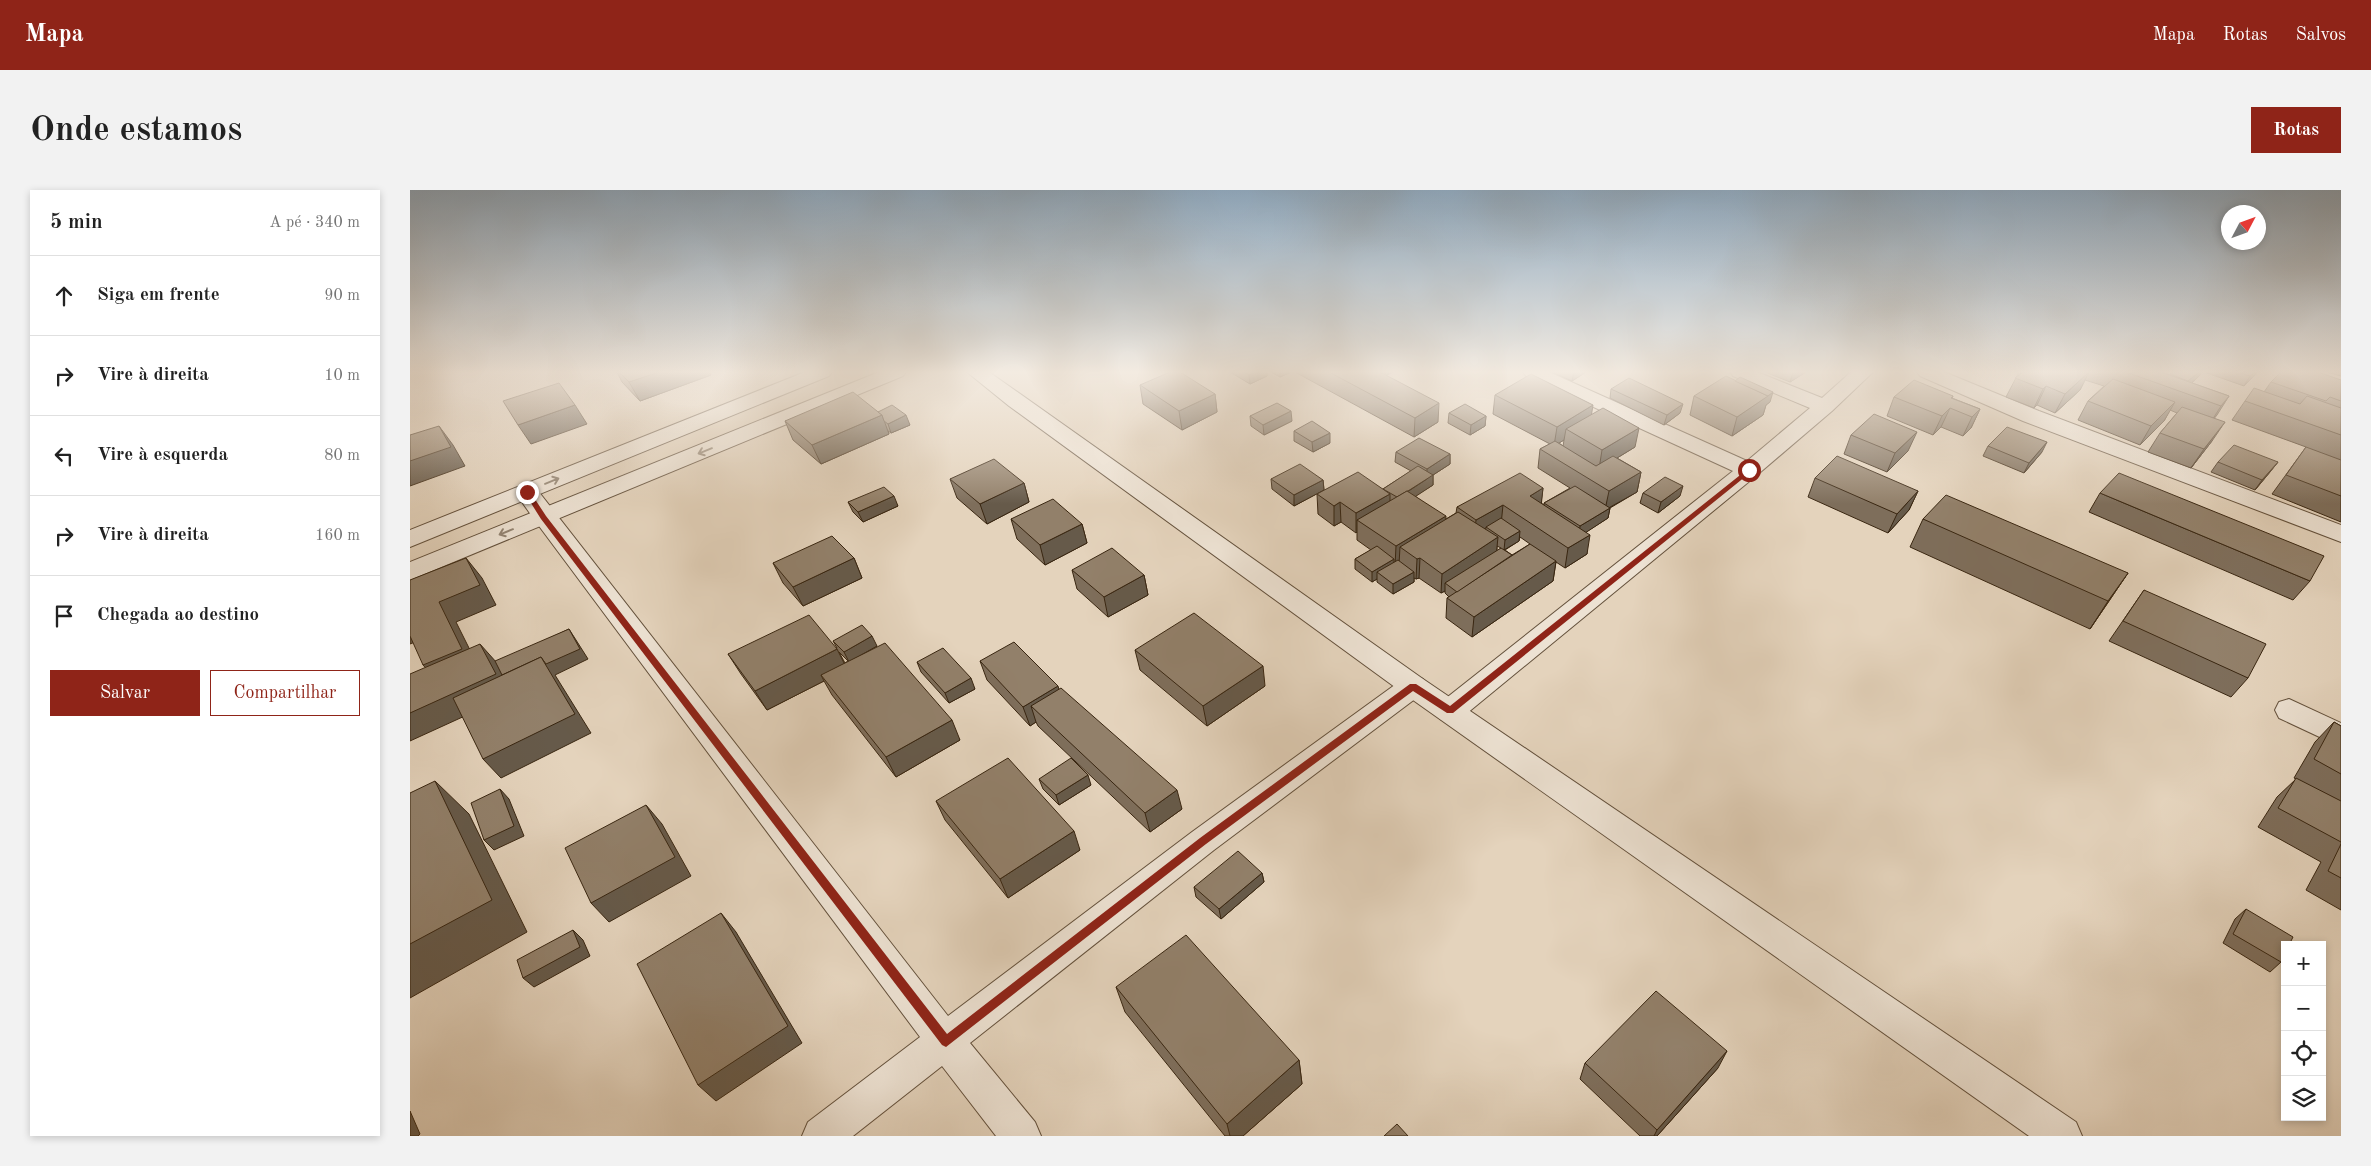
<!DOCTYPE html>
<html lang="pt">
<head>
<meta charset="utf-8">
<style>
	:root { --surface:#fff; --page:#f2f2f2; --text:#222; --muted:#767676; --line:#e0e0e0; --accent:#8f2418 }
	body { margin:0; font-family:"Old Standard TT",serif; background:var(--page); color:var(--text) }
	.controls { position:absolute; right:15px; bottom:15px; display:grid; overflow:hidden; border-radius:0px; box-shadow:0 2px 8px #0003 }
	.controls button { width:45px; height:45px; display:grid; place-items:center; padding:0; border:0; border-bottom:1px solid var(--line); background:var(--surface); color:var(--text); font:25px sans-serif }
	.compass { position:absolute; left:1811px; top:15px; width:45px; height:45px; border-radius:50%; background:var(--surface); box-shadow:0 2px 8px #0003; rotate:49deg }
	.stop { position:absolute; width:15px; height:15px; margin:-11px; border:4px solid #8f2418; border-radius:50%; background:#fff }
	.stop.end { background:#8f2418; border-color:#fff; box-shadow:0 1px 5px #0008 }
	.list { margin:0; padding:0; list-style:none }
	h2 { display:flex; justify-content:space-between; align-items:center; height:65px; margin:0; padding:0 20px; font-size:21px }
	h2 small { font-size:16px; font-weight:400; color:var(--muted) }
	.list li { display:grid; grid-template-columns:32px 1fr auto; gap:15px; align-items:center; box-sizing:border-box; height:80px; padding:0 20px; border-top:1px solid var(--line) }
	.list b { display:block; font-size:19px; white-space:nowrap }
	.list em { font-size:16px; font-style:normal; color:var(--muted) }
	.actions { display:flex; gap:10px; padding:15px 20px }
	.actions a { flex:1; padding:11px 0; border:1px solid var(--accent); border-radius:0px; text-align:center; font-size:18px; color:var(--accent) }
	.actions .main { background:var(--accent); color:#fff }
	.icon { flex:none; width:28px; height:28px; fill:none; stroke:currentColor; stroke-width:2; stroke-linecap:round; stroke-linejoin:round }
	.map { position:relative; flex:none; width:1931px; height:946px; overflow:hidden; border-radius:0px }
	header { display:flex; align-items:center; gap:30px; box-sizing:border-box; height:70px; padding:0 25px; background:var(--accent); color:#fff }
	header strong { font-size:24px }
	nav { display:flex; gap:28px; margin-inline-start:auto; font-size:18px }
	.intro { display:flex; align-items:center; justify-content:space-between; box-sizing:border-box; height:120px; padding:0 30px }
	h1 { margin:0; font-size:35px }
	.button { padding:12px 22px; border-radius:0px; background:var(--accent); color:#fff; font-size:18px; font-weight:700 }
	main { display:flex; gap:30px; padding:0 30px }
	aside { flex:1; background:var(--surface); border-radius:0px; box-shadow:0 2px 8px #0003 }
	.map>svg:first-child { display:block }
</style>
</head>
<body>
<header>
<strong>Mapa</strong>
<nav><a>Mapa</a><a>Rotas</a><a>Salvos</a></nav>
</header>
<div class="intro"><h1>Onde estamos</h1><a class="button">Rotas</a></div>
<main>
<aside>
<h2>5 min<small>A pé · 340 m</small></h2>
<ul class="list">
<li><svg class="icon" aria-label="ahead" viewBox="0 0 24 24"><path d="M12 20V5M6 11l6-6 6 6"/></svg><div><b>Siga em frente</b></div><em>90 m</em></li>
<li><svg class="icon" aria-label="right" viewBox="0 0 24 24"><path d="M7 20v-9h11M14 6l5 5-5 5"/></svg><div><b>Vire à direita</b></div><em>10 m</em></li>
<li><svg class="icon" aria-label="left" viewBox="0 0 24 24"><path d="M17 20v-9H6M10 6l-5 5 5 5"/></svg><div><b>Vire à esquerda</b></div><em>80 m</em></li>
<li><svg class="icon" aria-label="right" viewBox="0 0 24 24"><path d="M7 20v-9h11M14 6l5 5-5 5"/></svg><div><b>Vire à direita</b></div><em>160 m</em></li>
<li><svg class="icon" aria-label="arrive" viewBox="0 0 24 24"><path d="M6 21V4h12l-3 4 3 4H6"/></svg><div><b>Chegada ao destino</b></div></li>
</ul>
<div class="actions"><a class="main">Salvar</a><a>Compartilhar</a></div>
</aside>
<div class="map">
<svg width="1931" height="946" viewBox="0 0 1931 946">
	<rect width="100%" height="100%" fill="#e4d3bc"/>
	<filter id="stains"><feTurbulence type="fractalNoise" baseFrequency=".004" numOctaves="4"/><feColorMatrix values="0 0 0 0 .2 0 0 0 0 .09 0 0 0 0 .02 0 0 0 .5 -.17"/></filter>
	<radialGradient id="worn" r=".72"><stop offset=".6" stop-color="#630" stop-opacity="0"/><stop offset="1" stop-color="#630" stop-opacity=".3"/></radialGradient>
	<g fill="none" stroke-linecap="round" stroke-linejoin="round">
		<defs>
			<g id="minor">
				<polygon points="1113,182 1139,182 1337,271 1400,218 1323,186 1320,182 1347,182 1412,208 1441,182 1463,182 1422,221 1347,285 1050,529 1040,532 1030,529 1026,521 1030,513 1323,281 1116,186"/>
				<polygon points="1507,182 1534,182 1629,221 1931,335 1931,352 1613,231 1510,186"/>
				<polygon points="117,295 125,297 538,826 782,642 993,489 1003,486 1013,489 1017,496 1013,503 804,660 560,853 625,932 631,946 586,946 532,876 443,946 392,946 398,932 510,847 126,332 105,302 109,297"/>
				<polygon points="1879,509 1931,533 1931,557 1869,528 1865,520 1869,512"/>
			</g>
			<g id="tertiary">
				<polygon points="395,182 422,182 419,186 0,357 0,340"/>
				<polygon points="469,182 496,182 493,186 0,390 0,372"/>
				<polygon points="557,182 579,182 1013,489 1666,932 1672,946 1619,946 993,503 599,216"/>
			</g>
		</defs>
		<use href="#minor" stroke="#64513c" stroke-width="2"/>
		<use href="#tertiary" stroke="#64513c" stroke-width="2"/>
		<use href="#minor" fill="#ede2d3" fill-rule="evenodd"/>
		<use href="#tertiary" fill="#ede2d3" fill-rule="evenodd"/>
	</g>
	<g fill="#7e6e5b" stroke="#392611" fill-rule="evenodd">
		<polygon points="207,182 299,182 301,185 230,211 212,192"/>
		<polygon points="820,182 857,182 857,186 840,194"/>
		<polygon points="861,182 881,182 870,187"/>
		<polygon points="885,182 983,182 976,185 1028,232 1004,247"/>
		<polygon points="1142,182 1176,182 1162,191"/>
		<polygon points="1355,182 1396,182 1380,192"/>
		<polygon points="1609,182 1751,182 1759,185 1762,182 1792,182 1788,187 1782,193 1819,206 1804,228 1802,251 1781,278 1738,262 1750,243 1767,223 1760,220 1754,231 1730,255 1668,230 1678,211 1694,196 1675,190 1670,200 1645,223 1627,215 1624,218 1596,207"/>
		<polygon points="1798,182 1847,182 1845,185 1834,196 1797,183"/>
		<polygon points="1917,182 1931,182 1931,186"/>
		<polygon points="1931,190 1931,332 1862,304 1896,257 1822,230 1835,211 1854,202 1861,192"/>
		<polygon points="730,195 805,204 807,222 772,240 733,214"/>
		<polygon points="1201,199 1270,223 1254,235 1200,208"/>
		<path d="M1085,205l96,20 44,32 -18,11 24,14 -4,20 -27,16 -2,10 -22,14 1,22 -22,14 -9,-6 -3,19 -81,56 -26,-19 1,-20 2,-1 -4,-4v-2l-4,2 -22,-15 -3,1 -2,-1v4l-21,12 -16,-12v-3l-5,3 -17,-13v-10l16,-9 -14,-10v-8l-1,1 -15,-11 -7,4 -16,-12 -1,-20 66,-5 28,-18 -16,-9 1,-10 54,2v10l-17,11v10l-18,11 31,23 10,-6 1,-6 86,-19 -2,15 3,2v-2l26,-15 -32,-20 2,-19 10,-5 -57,-30zM1154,250l-1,6 -4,-3zM1110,347l10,7 -18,11 -7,-5 14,-9zM1087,356l4,2 -4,3z"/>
		<polygon points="1284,206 1360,212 1356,215 1353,225 1322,246 1280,225"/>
		<polygon points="1543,206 1542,208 1570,219 1561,238 1553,246 1531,237 1523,245 1477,226 1484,207"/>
		<polygon points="468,222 500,235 481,243 478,241 479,244 411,274 383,250 375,231"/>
		<polygon points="1039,223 1076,226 1075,236 1060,245 1038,233"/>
		<polygon points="840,226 882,231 854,245 841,236"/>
		<polygon points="884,241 920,253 903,262 884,251"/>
		<polygon points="1441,245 1498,261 1477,282 1434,264"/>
		<polygon points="1578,256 1632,262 1614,283 1573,266"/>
		<polygon points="1808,272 1868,272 1860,282 1845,300 1801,282"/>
		<polygon points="1405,288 1508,301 1499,320 1478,343 1398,307"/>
		<polygon points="540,289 614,293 619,312 577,334 547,308"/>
		<polygon points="861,289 913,290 914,300 884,316 862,299"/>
		<polygon points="1233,303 1270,306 1248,323 1230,313"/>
		<polygon points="1690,303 1900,391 1883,410 1679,322"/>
		<polygon points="438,312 488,316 453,332 443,322"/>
		<polygon points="601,329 672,334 677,353 635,375 607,349"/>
		<polygon points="1513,329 1718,383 1680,439 1500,357"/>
		<polygon points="444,368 452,388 393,416 373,393 363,373"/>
		<polygon points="662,380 734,385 738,405 698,427 667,399"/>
		<polygon points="1734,400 1838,488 1821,507 1699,451"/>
		<path d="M423,451l44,5 -17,10 100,84 -64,37 -64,-82 -8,-14 -57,29 -26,-36 -13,-20 109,-6zM429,462l9,9 -3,2z"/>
		<polygon points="725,460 855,496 797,536 730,480"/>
		<polygon points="570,471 649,499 772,619 740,642 628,536 626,532 620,536 577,490"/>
		<polygon points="507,472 565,499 539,513 511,482"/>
		<polygon points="1924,532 1931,536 1931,720 1896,700 1911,672 1848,637 1867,607 1886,589 1884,588 1905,552"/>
		<polygon points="629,589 681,595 649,615 633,599"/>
		<polygon points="526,611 670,660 598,708 535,630"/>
		<polygon points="852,683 854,692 811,729 786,707 784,697"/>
		<polygon points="1836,719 1871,772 1860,782 1813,753 1825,729"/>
		<polygon points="706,797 889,870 892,894 833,946 815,946 715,822"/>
		<polygon points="1175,873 1308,878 1247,946 1230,946 1170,889"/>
	</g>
	<g fill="#665a4a" stroke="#392611">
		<polygon points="249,182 299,182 301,185 230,211 219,192"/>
		<polygon points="845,182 857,182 857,186 840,194 839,185"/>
		<polygon points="870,182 881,182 870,187"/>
		<polygon points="961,182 983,182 961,193"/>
		<polygon points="1164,182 1176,182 1162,191"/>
		<polygon points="1383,182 1396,182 1380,192"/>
		<polygon points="1679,182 1670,200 1645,223 1655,204"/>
		<polygon points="1789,182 1792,182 1788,187 1772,201 1778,191"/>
		<polygon points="1845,182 1847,182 1845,185 1834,196 1840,186"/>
		<polygon points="1636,196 1627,215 1624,218 1633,199"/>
		<polygon points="1363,202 1360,212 1356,215 1353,225 1322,246 1327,227"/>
		<polygon points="805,204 807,222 772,240 769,221"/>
		<polygon points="1543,206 1537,221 1540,218 1531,237 1523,245 1532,226 1541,208"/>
		<polygon points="1819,206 1807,225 1799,235 1811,216"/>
		<polygon points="1765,212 1754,231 1730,255 1741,236"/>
		<polygon points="1029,213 1028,232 1004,247 1005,228"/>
		<polygon points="1273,214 1270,223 1254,235 1257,225"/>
		<polygon points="165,215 177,234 121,254 108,235"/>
		<polygon points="1183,215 1180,234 1156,239 1154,250 1144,256 1147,237"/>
		<polygon points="1570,219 1561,238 1553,246 1562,227"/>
		<polygon points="881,221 882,231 854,245 853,235"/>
		<polygon points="472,225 479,244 411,274 402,255"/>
		<polygon points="496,225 500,235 481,243 478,234"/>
		<polygon points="1076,226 1075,236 1060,245 1061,235"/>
		<polygon points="1815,232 1802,251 1781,278 1794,259"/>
		<polygon points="29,236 43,255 55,276 0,296 0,271"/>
		<polygon points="1229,238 1225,257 1189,279 1192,260"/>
		<polygon points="1507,242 1498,261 1477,282 1485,263"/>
		<polygon points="920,243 920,253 903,262 902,252"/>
		<polygon points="1637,252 1632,262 1614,283 1619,273"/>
		<polygon points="1040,264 1040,274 1023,285 1023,295 988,318 988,308 1017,289 1017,279"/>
		<polygon points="1868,272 1860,282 1845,300 1852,290"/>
		<polygon points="1231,282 1227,302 1195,320 1199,301"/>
		<polygon points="913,290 914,300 884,316 884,305"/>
		<polygon points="614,293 619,312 577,334 570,314"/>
		<polygon points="1273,296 1270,306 1248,323 1251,312"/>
		<polygon points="1133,298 1131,317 1120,306"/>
		<polygon points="1508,301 1499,320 1478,343 1487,324"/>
		<polygon points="980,304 980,323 947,330 947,342 946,343 946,323"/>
		<polygon points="484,306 488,316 453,332 448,322"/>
		<polygon points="930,312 931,332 924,336 924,316"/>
		<polygon points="1093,315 1091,335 1076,337 1075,344 1064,350 1066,330"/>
		<polygon points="1200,318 1198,328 1169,347 1170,336"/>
		<polygon points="1036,326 1035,346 990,357 989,374 985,376 986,356"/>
		<polygon points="672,334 677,353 635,375 630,355"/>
		<polygon points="1110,341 1109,351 1094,360 1095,350"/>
		<polygon points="1180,345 1177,364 1155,378 1158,358"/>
		<polygon points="1088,347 1086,367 1035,393 1035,401 1031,403 1032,384"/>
		<polygon points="56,368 72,388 86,415 46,432 69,478 31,495 13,475 29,412"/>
		<polygon points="444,368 452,388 393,416 383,397"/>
		<polygon points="1010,368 1009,388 1006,389 1007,369"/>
		<polygon points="984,369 984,379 967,382 967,389 962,392 962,382"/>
		<polygon points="1146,371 1143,391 1062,447 1064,427"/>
		<polygon points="1004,382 1004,392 983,404 983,394"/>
		<polygon points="1718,383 1680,439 1698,411"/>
		<polygon points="734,385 738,405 698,427 694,407"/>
		<polygon points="0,438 10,450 0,454"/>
		<polygon points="159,439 166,450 178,469 145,485 181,543 91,588 73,569 103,504 0,551 0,523 70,454 87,473"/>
		<polygon points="462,446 467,456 439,472 434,462"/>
		<polygon points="427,459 437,479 411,485 414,491 357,520 345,501"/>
		<polygon points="853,476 855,496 797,536 793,516"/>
		<polygon points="561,488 565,499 539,513 535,503"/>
		<polygon points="648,496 654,516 621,516 626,532 620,536 613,517"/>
		<polygon points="542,530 550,550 486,587 476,567"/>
		<polygon points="678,585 681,595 649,615 646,605"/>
		<polygon points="25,591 59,624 117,742 0,808 0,754"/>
		<polygon points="90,599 99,609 114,646 84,660 74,650"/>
		<polygon points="767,600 772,619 740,642 735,623"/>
		<polygon points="236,615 252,634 281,686 199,732 181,713"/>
		<polygon points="664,641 670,660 598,708 590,689"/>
		<polygon points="852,683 854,692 811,729 809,719"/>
		<polygon points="311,723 326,742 392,853 306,911 288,895"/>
		<polygon points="163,740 173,750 180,766 124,797 113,788"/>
		<polygon points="1317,861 1308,878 1247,946 1244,946 1247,940"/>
		<polygon points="889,870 892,894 833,946 820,946 817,934"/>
		<polygon points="0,921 10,944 8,946 0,946"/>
	</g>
	<g fill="#92806a" stroke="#392611">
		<polygon points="209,182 249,182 219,192"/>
		<polygon points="760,182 770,182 805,204 769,221 730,195"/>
		<polygon points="834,182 845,182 839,185"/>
		<polygon points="919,182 970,182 1029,213 1005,228"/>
		<polygon points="1613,182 1679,182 1655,204 1636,196 1633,199 1605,188"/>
		<polygon points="1716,182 1751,182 1819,206 1811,216"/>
		<polygon points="1762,182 1789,182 1778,191 1760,184"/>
		<polygon points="1827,182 1845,182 1840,186"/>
		<polygon points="1871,182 1908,182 1931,190 1931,211 1920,207 1916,211 1861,192"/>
		<polygon points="1121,184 1183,215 1147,237 1085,205"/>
		<polygon points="1316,186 1358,206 1327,227 1284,206"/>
		<polygon points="1330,187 1363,202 1358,206 1325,191"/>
		<polygon points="1219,188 1273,214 1257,225 1201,199"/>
		<polygon points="1703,189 1765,212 1741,236 1678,211"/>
		<polygon points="1504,190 1543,206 1541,208 1570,219 1562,227 1540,218 1532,226 1484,207"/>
		<polygon points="149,193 165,215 108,235 93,211"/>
		<polygon points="1844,198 1890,214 1897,206 1931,218 1931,245 1835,211"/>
		<polygon points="443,202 472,225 402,255 375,231"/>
		<polygon points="867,213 881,221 853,235 840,226"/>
		<polygon points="1055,214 1076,226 1061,235 1039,223"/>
		<polygon points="482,215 496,225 478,234 474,231 472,225 468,222"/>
		<polygon points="1772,217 1815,232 1794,259 1750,243"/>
		<polygon points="1193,218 1229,238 1192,260 1156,239"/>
		<polygon points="1464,224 1507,242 1485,263 1441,245"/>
		<polygon points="902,231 920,243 902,252 884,241"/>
		<polygon points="29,236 41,257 0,271 0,245"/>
		<polygon points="1597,237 1637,252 1619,273 1578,256"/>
		<polygon points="1009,248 1040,264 1017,279 986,262"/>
		<polygon points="1145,251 1186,276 1203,266 1231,282 1199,301 1130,259"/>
		<polygon points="1824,255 1868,272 1852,290 1808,272"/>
		<polygon points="1896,257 1931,270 1931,306 1876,285"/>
		<polygon points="1427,266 1508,301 1487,324 1405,288"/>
		<polygon points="584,269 614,293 570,314 540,289"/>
		<polygon points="890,274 913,290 884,305 861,289"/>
		<polygon points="1008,276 1023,285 998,301 997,301 987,307 973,299"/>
		<polygon points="948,282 980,304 946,323 930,312 924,316 907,304"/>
		<polygon points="1110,283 1133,298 1120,306 1180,345 1158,358 1093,315 1066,330 1047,317"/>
		<polygon points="1709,283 1914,366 1900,391 1690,303"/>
		<polygon points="1255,287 1273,296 1251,312 1233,303"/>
		<polygon points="1165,296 1200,318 1170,336 1134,313"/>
		<polygon points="474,297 484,306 448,322 438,312"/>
		<polygon points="997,301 1036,326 986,356 947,330"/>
		<polygon points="1536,305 1718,383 1698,411 1513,329"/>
		<polygon points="643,309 672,334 630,355 601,329"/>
		<polygon points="1048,322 1088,347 1032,384 1010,368 1007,369 990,357"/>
		<polygon points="1091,328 1110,341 1095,350 1076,337"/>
		<polygon points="422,346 444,368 383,397 363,373"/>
		<polygon points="1120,354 1146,371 1064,427 1037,408"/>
		<polygon points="967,356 984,369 962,382 945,369"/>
		<polygon points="702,358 734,385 694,407 662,380"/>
		<polygon points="1091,358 1102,365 1047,402 1035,393"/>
		<polygon points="56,368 70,395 29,412 52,459 13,475 0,446 0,390"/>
		<polygon points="988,370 1004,382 983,394 967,382"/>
		<polygon points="1734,400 1856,454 1838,488 1713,431"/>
		<polygon points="784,423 853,476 793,516 725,460"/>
		<polygon points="399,425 427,459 345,501 318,464"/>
		<polygon points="452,435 462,446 434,462 423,451"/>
		<polygon points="159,439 170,459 136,474 131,467 92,485 85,471"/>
		<polygon points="604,452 648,496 613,517 570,471"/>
		<polygon points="475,453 542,530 476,567 411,485"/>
		<polygon points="70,454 86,484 0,523 0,484"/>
		<polygon points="533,458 561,488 535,503 507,472"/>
		<polygon points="131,467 165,524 73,569 43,508"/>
		<polygon points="651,498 767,600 735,623 621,516"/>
		<polygon points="1924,532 1931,536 1931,584 1904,569"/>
		<polygon points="598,568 664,641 590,689 526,611"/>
		<polygon points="661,568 678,585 646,605 629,589"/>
		<polygon points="1886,588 1931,611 1931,652 1868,618"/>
		<polygon points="25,591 82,710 0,754 0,603"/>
		<polygon points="90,599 104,636 74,650 61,613"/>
		<polygon points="236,615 265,667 181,713 155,658"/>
		<polygon points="1931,654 1931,688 1918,681"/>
		<polygon points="828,661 852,683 809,719 784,697"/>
		<polygon points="1836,719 1883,747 1879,755 1875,755 1875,764 1871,772 1823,744"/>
		<polygon points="311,723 378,836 288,895 227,774"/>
		<polygon points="163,740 170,757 113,788 107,770"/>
		<polygon points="776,745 889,870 817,934 706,797"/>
		<polygon points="1246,801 1317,861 1247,940 1175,873"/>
		<polygon points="987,934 998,946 974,946"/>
	</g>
	<defs><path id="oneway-shaft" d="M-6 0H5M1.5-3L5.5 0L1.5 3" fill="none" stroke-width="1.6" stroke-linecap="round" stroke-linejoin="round" transform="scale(1.25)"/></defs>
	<g stroke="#938472">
		<use href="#oneway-shaft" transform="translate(295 261) rotate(158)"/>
		<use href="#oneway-shaft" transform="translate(142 291) rotate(-22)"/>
		<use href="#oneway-shaft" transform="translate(96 342) rotate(158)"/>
	</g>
	<linearGradient id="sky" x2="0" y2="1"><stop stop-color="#8fa9bf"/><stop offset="0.58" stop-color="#f3ebe1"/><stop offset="1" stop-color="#f3ebe1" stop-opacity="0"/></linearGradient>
	<rect width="1931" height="314" fill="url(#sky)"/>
	<polygon fill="#8f2418" points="1339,278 1341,282 1043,523 1037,523 1003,501 796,654 536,857 532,855 131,329 114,302 119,300 136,326 537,844 790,648 1000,494 1006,494 1040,516"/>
	<rect width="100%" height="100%" filter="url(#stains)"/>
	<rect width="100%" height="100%" fill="url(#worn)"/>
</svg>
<div class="controls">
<button>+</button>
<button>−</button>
<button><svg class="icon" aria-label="locate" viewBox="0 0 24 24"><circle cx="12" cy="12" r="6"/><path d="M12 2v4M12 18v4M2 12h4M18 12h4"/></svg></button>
<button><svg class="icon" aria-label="layers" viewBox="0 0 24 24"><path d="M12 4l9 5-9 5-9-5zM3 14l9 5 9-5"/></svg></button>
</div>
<svg class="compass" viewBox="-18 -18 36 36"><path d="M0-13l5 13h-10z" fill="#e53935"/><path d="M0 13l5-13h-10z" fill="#767676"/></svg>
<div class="stop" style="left:1339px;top:280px"></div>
<div class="stop end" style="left:117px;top:302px"></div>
</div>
</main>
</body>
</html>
